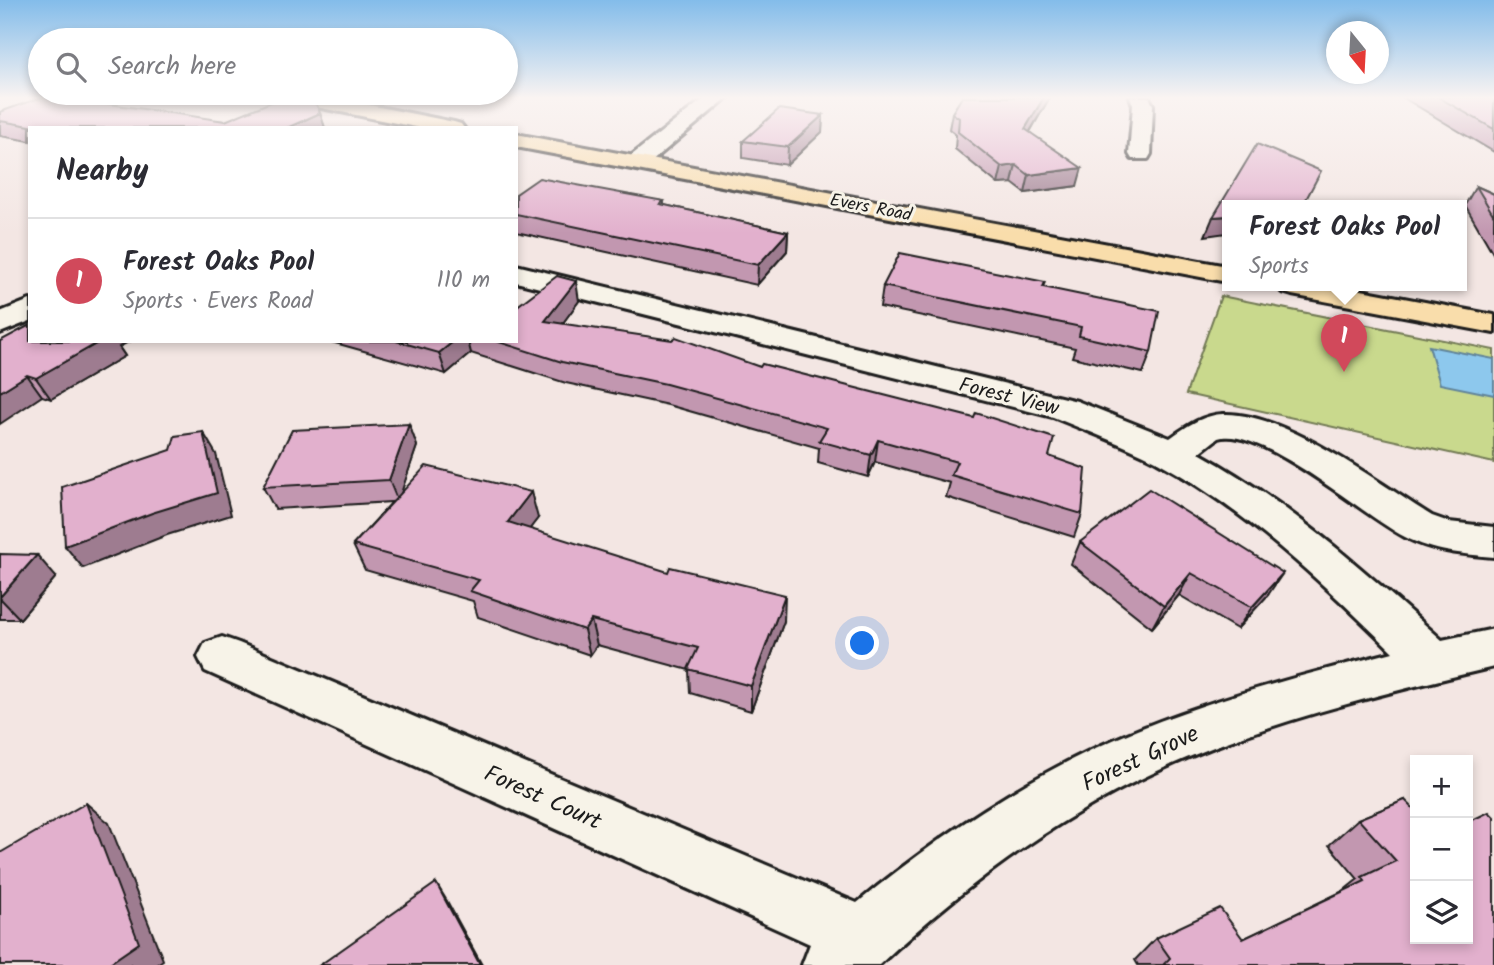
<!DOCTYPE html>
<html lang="en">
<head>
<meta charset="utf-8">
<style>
	:root { --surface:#fff; --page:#f7f7f7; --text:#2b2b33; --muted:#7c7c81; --line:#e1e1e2; --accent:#d1495b }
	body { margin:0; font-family:Kalam,sans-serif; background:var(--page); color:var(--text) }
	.controls { position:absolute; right:21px; bottom:21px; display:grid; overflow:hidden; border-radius:0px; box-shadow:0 4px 10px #0003 }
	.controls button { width:63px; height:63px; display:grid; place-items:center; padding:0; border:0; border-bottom:2px solid var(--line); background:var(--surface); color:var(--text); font:35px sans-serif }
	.compass { position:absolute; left:1326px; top:21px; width:63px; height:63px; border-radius:50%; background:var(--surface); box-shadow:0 4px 10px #0003; rotate:162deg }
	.you { position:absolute; left:863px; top:644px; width:24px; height:24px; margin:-18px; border:5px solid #fff; border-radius:50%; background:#1a73e8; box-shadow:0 0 0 10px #1a73e833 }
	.badge { display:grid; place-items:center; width:46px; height:46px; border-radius:50%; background:var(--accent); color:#fff; font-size:23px; font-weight:700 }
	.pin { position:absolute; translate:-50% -58px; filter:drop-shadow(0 2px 4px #0008) }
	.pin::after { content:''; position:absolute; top:37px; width:24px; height:21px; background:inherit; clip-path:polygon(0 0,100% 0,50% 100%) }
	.popup { position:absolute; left:1222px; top:200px; width:245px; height:91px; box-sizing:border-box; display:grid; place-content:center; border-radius:0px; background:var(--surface); filter:drop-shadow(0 2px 5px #0005); font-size:23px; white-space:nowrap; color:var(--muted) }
	.popup b { font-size:26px; color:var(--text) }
	.popup::after { content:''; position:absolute; left:50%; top:100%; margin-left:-14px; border:14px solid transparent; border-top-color:var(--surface) }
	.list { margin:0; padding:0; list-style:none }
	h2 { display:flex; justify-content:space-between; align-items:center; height:91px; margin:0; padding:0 28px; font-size:30px }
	h2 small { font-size:23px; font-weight:400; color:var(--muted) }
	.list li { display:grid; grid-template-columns:46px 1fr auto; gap:21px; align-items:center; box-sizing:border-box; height:126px; padding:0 28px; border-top:2px solid var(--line) }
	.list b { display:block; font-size:26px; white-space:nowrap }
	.list p { margin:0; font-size:23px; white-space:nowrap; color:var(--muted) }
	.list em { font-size:23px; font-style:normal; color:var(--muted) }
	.icon { flex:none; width:38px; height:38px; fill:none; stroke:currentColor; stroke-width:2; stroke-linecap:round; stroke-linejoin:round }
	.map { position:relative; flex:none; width:1494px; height:965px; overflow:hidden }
	.search { position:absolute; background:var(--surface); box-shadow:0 4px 10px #0003; left:28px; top:28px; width:490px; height:77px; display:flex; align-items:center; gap:18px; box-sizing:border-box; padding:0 24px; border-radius:38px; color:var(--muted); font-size:26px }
	.panel { position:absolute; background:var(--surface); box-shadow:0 4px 10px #0003; left:28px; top:126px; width:490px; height:217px; border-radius:0px }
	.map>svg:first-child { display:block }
</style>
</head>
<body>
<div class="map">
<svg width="1494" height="965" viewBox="0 0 1494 965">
	<rect width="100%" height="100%" fill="#f3e6e3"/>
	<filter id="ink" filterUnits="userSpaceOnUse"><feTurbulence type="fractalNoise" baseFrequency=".0143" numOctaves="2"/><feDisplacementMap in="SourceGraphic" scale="14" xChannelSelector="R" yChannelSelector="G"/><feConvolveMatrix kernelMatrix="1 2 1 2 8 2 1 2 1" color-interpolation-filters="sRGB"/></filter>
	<g filter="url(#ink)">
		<polygon fill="#c9d98d" stroke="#727a54" stroke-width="2" points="1221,296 1494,350 1494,463 1186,394"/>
		<polygon fill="#8dc8ed" stroke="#608399" stroke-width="2" points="1429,346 1494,359 1494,395 1440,384"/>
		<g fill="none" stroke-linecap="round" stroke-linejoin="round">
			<defs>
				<g id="minor">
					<polygon points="706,97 728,97 644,168 628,168 625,163 628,158"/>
					<polygon points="1130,97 1149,97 1153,105 1151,154 1148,159 1132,159 1129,154 1133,105"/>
					<path d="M516,265l561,136 93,37c16,-11 32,-23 53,-24 61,-3 157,70 209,102l17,6 45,5v30c-31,-3 -60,-5 -89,-20 -40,-20 -145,-112 -187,-99l-19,15c91,50 167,119 243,187l52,-11v38c-114,27 -238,57 -343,107 -100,47 -192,116 -272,191h-77l8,-21 -605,-273 -7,-14 7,-14 17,-6 17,6 618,260c72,-59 150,-113 234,-153 96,-45 200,-72 302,-98 -72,-71 -147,-142 -237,-191 -33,-17 -69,-30 -103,-44l-537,-135z"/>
					<polygon points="30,300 30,321 0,333 0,312"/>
				</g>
				<g id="major">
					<polygon points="287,97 329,97 454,122 461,124 464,128 421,128 296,103"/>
					<polygon points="516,134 1227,266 1227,282 516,147"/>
					<polygon points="1278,286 1340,286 1494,315 1494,333 1292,295 1282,292"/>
				</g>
			</defs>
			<use href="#minor" stroke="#1c1c1c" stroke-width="6"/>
			<use href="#major" stroke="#1c1c1c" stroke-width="6"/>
			<use href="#minor" fill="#f7f3e8" fill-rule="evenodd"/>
			<use href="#major" fill="#f9ddab" fill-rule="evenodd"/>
		</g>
		<g fill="#c297b0" stroke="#1c1c1c" stroke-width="2">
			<polygon points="962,97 1050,97 1030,132 1077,186 1025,193 1012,183 998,184 955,149 956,135 949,129 952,113"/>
			<polygon points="1402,97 1494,97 1494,152"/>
			<polygon points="0,112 225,121 320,113 325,128 30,128 30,141 0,136"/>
			<polygon points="823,115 822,132 787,165 743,158 743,141"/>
			<polygon points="1476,186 1494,194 1494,255 1465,205"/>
			<polygon points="516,194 664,201 664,205 788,232 787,251 757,285 516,232"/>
			<polygon points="883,286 1044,287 1151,352 1143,373 1072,357 1075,348 880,307"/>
			<polygon points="579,301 562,324 760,367 1049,456 1082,514 1074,537 946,497 950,483 875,462 868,477 818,463 819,448 668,405 566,383 471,353 446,374 328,341 516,341"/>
			<polygon points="0,341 119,347 125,356 51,399 42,396"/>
			<polygon points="409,424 417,446 401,492 538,518 529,529 784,621 751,711 690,693 689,670 597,645 590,655 478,617 473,601 365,570 353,545 392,502 275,509 263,487"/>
			<polygon points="1080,542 1268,595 1237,629 1179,595 1152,628 1071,564"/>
			<polygon points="0,554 56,577 20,619 0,619"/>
			<polygon points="1405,800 1415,939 1494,965 1138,965 1135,960 1156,938 1243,939 1343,891 1358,879 1329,845 1358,819"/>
		</g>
		<g fill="#9e7b90" stroke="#1c1c1c" stroke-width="2">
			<polygon points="1044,97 1050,97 1022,145 1025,129"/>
			<polygon points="320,113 325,128 287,128"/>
			<polygon points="823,115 822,132 787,165 788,147"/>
			<polygon points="1016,165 1012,183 998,184 1002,167"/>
			<polygon points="1082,168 1077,186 1025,193 1029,175"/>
			<polygon points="1227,216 1227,233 1205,236 1213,217"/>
			<polygon points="788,232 787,251 757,285 758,265"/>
			<polygon points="576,281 579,301 549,342 545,321"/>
			<polygon points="101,341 130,341 119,347 125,356 51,399 36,378"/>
			<polygon points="454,341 468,341 471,353 446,374 439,353"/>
			<polygon points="27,375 42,396 0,424 0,392"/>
			<polygon points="409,424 417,446 398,502 389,480"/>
			<polygon points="203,432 216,454 231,515 167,535 83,568 65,546"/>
			<polygon points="878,440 875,462 868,477 871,455"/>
			<polygon points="531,492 538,518 515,548 508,522"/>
			<polygon points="37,555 56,577 20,619 0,598 0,597"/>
			<polygon points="1191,573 1179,595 1152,628 1164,606"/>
			<polygon points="1283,573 1268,595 1237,629 1252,607"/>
			<polygon points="785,595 784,621 751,711 751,686"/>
			<polygon points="591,620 597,645 590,655 584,630"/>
			<polygon points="86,803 109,823 163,960 156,965 107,965"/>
			<polygon points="436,883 447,901 482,965 480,965"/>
		</g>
		<g fill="#e2b0cd" stroke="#1c1c1c" stroke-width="2">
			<polygon points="42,97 62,97 225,121 283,97 313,97 320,113 287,128 42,128 0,121 0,112"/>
			<polygon points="962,97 1044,97 1025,129 1082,168 1029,175 1016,165 1002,167 958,132 959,118 952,113"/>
			<polygon points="1438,97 1494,97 1494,129"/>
			<polygon points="779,109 823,115 788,147 743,141"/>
			<polygon points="1257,144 1321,171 1303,205 1296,206 1227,206 1227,216 1213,217"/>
			<polygon points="539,178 664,201 660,204 788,232 758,265 516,214 516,194"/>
			<polygon points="1476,186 1494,194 1494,216"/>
			<polygon points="900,253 1045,282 1043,287 1159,311 1151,352 1079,336 1081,327 883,286"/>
			<polygon points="557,276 576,281 545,321 672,340 676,337 760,367 762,364 974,418 976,413 1054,438 1049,456 1086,469 1082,514 951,475 957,462 878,440 871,455 819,441 827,428 666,384 562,362 496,341 516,341 516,307"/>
			<polygon points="30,325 30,341 101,341 36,378 27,375 0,392 0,341"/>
			<polygon points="396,341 454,341 439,353"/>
			<polygon points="409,424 389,480 263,487 292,430"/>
			<polygon points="203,432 217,493 152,513 65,546 62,487 171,450 175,436"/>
			<polygon points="426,466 531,492 508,522 668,572 670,567 785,595 751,686 688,669 698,648 591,620 584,630 470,591 479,580 353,545"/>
			<polygon points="1149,489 1283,573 1252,607 1191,573 1164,606 1080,542"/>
			<polygon points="0,554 37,555 0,597"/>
			<polygon points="1405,800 1415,810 1415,939 1468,939 1468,822 1489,812 1494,817 1494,965 1163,965 1170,958 1156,938 1220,908 1243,939 1365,881 1362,877 1396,861 1358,819"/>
			<polygon points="86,803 139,943 107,965 0,965 0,853"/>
			<polygon points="436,883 480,965 320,965"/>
		</g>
	</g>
	<linearGradient id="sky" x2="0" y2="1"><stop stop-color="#83bcea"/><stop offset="0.42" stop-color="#faf4f2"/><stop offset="1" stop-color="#faf4f2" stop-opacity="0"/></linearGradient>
	<rect width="1494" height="233" fill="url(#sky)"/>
	<g text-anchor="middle" stroke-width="6" stroke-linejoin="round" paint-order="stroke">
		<g font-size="18" fill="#1c1c1c" stroke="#f7f3e8">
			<text transform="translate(871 207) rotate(11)" y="6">Evers Road</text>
		</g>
		<g font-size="21" fill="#1c1c1c" stroke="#f7f3e8">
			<text transform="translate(1009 396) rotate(14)" y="7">Forest View</text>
		</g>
		<g font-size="24" fill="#1c1c1c" stroke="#f7f3e8">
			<text transform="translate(1140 758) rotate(-25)" y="8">Forest Grove</text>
			<text transform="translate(543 797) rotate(24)" y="8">Forest Court</text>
		</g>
	</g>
</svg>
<div class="controls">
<button>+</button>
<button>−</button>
<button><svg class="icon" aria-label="layers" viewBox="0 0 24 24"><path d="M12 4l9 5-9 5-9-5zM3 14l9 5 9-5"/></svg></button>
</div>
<svg class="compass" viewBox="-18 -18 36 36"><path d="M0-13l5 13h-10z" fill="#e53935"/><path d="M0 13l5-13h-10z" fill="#7c7c81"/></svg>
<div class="you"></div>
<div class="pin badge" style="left:1344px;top:372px">1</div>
<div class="popup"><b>Forest Oaks Pool</b>Sports</div>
<div class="search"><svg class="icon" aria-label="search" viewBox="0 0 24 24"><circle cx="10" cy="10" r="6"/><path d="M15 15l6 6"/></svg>Search here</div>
<section class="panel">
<h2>Nearby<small></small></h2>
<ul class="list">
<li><span class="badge">1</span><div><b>Forest Oaks Pool</b><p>Sports · Evers Road</p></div><em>110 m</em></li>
</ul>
</section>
</div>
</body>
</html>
